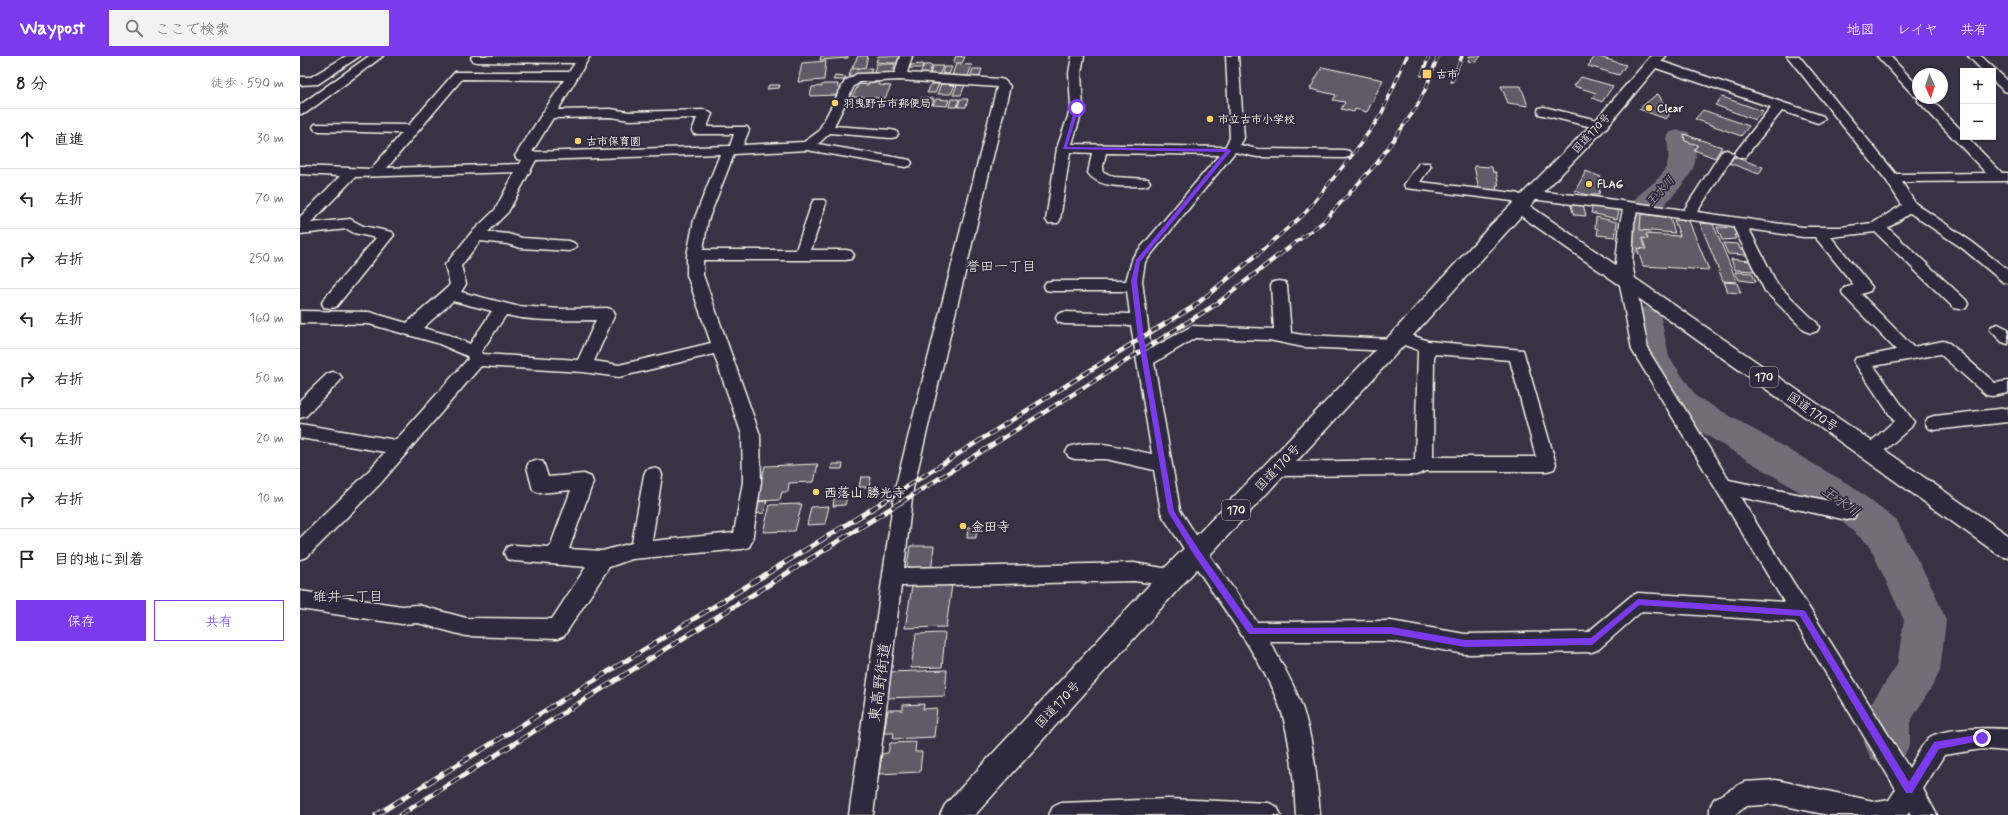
<!DOCTYPE html>
<html lang="ja">
<head>
<meta charset="utf-8">
<style>
	:root { --surface:#fff; --page:#f2f2f2; --text:#222; --muted:#767676; --line:#e0e0e0; --accent:#7c3aed }
	body { margin:0; font-family:Mynerve,"Klee One",sans-serif; background:var(--page); color:var(--text) }
	.controls { position:absolute; right:12px; top:12px; display:grid; overflow:hidden; border-radius:0px; box-shadow:0 1px 3px #0004 }
	.controls button { width:36px; height:36px; display:grid; place-items:center; padding:0; border:0; border-bottom:1px solid var(--line); background:var(--surface); color:var(--text); font:20px sans-serif }
	.compass { position:absolute; left:1612px; top:12px; width:36px; height:36px; border-radius:50%; background:var(--surface); box-shadow:0 1px 3px #0004; rotate:177deg }
	.stop { position:absolute; width:12px; height:12px; margin:-9px; border:3px solid #7c3aed; border-radius:50%; background:#fff }
	.stop.end { background:#7c3aed; border-color:#fff; box-shadow:0 1px 4px #0008 }
	.list { margin:0; padding:0; list-style:none }
	h2 { display:flex; justify-content:space-between; align-items:center; height:52px; margin:0; padding:0 16px; font-size:17px }
	h2 small { font-size:13px; font-weight:400; color:var(--muted) }
	.list li { display:grid; grid-template-columns:26px 1fr auto; gap:12px; align-items:center; box-sizing:border-box; height:60px; padding:0 16px; border-top:1px solid var(--line) }
	.list b { display:block; font-size:15px; white-space:nowrap }
	.list em { font-size:13px; font-style:normal; color:var(--muted) }
	.actions { display:flex; gap:8px; padding:12px 16px }
	.actions a { flex:1; padding:9px 0; border:1px solid var(--accent); border-radius:0px; text-align:center; font-size:14px; color:var(--accent) }
	.actions .main { background:var(--accent); color:#fff }
	.icon { flex:none; width:22px; height:22px; fill:none; stroke:currentColor; stroke-width:2; stroke-linecap:round; stroke-linejoin:round }
	.map { position:relative; flex:none; width:1708px; height:759px; overflow:hidden }
	header { display:flex; align-items:center; gap:24px; box-sizing:border-box; height:56px; padding:0 20px; background:var(--accent); color:#fff }
	header strong { font-size:19px }
	nav { display:flex; gap:22px; margin-inline-start:auto; font-size:14px }
	.search { width:280px; height:36px; background:var(--page); display:flex; align-items:center; gap:10px; box-sizing:border-box; padding:0 14px; border-radius:0px; color:var(--muted); font-size:15px }
	main { display:flex }
	aside { flex:1; background:var(--surface) }
	.map>svg:first-child { display:block }
</style>
</head>
<body>
<header>
<strong>Waypost</strong>
<div class="search"><svg class="icon" aria-label="search" viewBox="0 0 24 24"><circle cx="10" cy="10" r="6"/><path d="M15 15l6 6"/></svg>ここで検索</div>
<nav><a>地図</a><a>レイヤ</a><a>共有</a></nav>
</header>
<main>
<aside>
<h2>8 分<small>徒歩 · 590 m</small></h2>
<ul class="list">
<li><svg class="icon" aria-label="ahead" viewBox="0 0 24 24"><path d="M12 20V5M6 11l6-6 6 6"/></svg><div><b>直進</b></div><em>30 m</em></li>
<li><svg class="icon" aria-label="left" viewBox="0 0 24 24"><path d="M17 20v-9H6M10 6l-5 5 5 5"/></svg><div><b>左折</b></div><em>70 m</em></li>
<li><svg class="icon" aria-label="right" viewBox="0 0 24 24"><path d="M7 20v-9h11M14 6l5 5-5 5"/></svg><div><b>右折</b></div><em>250 m</em></li>
<li><svg class="icon" aria-label="left" viewBox="0 0 24 24"><path d="M17 20v-9H6M10 6l-5 5 5 5"/></svg><div><b>左折</b></div><em>160 m</em></li>
<li><svg class="icon" aria-label="right" viewBox="0 0 24 24"><path d="M7 20v-9h11M14 6l5 5-5 5"/></svg><div><b>右折</b></div><em>50 m</em></li>
<li><svg class="icon" aria-label="left" viewBox="0 0 24 24"><path d="M17 20v-9H6M10 6l-5 5 5 5"/></svg><div><b>左折</b></div><em>20 m</em></li>
<li><svg class="icon" aria-label="right" viewBox="0 0 24 24"><path d="M7 20v-9h11M14 6l5 5-5 5"/></svg><div><b>右折</b></div><em>10 m</em></li>
<li><svg class="icon" aria-label="arrive" viewBox="0 0 24 24"><path d="M6 21V4h12l-3 4 3 4H6"/></svg><div><b>目的地に到着</b></div></li>
</ul>
<div class="actions"><a class="main">保存</a><a>共有</a></div>
</aside>
<div class="map">
<svg width="1708" height="759" viewBox="0 0 1708 759">
	<rect width="100%" height="100%" fill="#373244"/>
	<filter id="ink" filterUnits="userSpaceOnUse"><feTurbulence type="fractalNoise" baseFrequency=".025" numOctaves="2"/><feDisplacementMap in="SourceGraphic" scale="8" xChannelSelector="R" yChannelSelector="G"/><feConvolveMatrix kernelMatrix="1 2 1 2 8 2 1 2 1" color-interpolation-filters="sRGB"/></filter>
	<g filter="url(#ink)">
		<g fill="none" stroke-linecap="round" stroke-linejoin="round">
			<g fill="#726e77" fill-rule="evenodd">
				<path d="M1379,74l9,2c21,31 -4,51 -23,72 -3,3 -8,7 -10,11 -5,12 -3,25 -10,36l-11,3 -11,-3 -4,-7c2,-10 3,-24 8,-33 16,-31 51,-29 39,-73l4,-6z"/>
				<polygon points="1345,251 1356,254 1361,262 1369,301 1397,341 1552,430 1597,465 1634,535 1646,564 1640,615 1633,629 1610,666 1610,687 1603,703 1587,709 1571,703 1564,687 1566,661 1572,646 1597,609 1604,564 1569,489 1526,452 1373,359 1336,304 1329,262 1334,254"/>
			</g>
		</g>
		<g fill="#5f5c67" stroke="#f4f1e8">
			<polygon points="521,0 548,0 548,2 520,4"/>
			<polygon points="558,0 568,0 565,12 552,12"/>
			<polygon points="578,0 600,0 598,7 590,7 576,6"/>
			<polygon points="656,0 665,1 662,7 653,7"/>
			<polygon points="1169,0 1181,0 1176,6 1168,5"/>
			<polygon points="1295,0 1296,0 1326,9 1319,19 1288,10"/>
			<polygon points="526,5 524,24 498,26 502,7"/>
			<polygon points="576,8 595,8 593,18 574,18"/>
			<polygon points="623,8 622,12 610,12 611,9"/>
			<polygon points="656,8 672,9 668,20 652,19"/>
			<polygon points="624,9 632,9 629,18 620,18"/>
			<polygon points="633,10 643,10 639,19 630,18"/>
			<polygon points="644,11 652,11 649,18 642,17"/>
			<polygon points="1022,11 1083,24 1067,56 1055,53 1054,56 1041,53 1045,46 1033,44 1036,39 1010,33"/>
			<polygon points="572,12 570,19 549,20 551,13"/>
			<polygon points="673,13 682,13 679,22 670,21"/>
			<polygon points="535,20 546,21 545,24 533,24"/>
			<polygon points="1281,21 1313,30 1302,46 1292,42 1296,37 1274,30"/>
			<polygon points="569,26 580,27 579,29 591,30 585,42 552,41 559,28 568,29"/>
			<polygon points="523,28 538,28 537,39 510,40 512,31 522,30"/>
			<polygon points="631,28 639,28 635,37 627,37"/>
			<polygon points="641,28 655,29 651,38 637,38"/>
			<polygon points="469,29 480,29 479,32 467,33"/>
			<polygon points="657,29 665,29 661,39 653,39"/>
			<polygon points="1201,30 1221,30 1228,50 1208,47"/>
			<polygon points="1357,38 1359,39 1369,59 1366,63 1339,53"/>
			<polygon points="1422,41 1463,55 1455,64 1415,49"/>
			<polygon points="621,42 634,43 632,49 619,48"/>
			<polygon points="636,43 649,44 647,50 633,49"/>
			<polygon points="651,43 659,43 657,51 649,51"/>
			<polygon points="660,43 668,43 666,51 658,51"/>
			<polygon points="1403,54 1449,70 1441,80 1395,63"/>
			<polygon points="1384,78 1398,83 1422,91 1415,102 1394,94 1398,89 1385,85"/>
			<polygon points="1434,101 1463,111 1459,118 1429,107"/>
			<polygon points="1174,110 1192,111 1193,116 1196,116 1199,130 1196,130 1197,135 1179,134"/>
			<polygon points="1286,115 1301,121 1299,139 1287,139 1275,135"/>
			<polygon points="1270,147 1283,148 1286,160 1274,159"/>
			<polygon points="1293,148 1319,155 1317,163 1291,157"/>
			<polygon points="1341,158 1370,162 1375,177 1340,174"/>
			<polygon points="1296,161 1317,166 1315,181 1297,179 1298,173 1295,172"/>
			<polygon points="1374,164 1389,165 1409,214 1343,210 1337,192 1346,193 1342,182 1348,183 1346,178 1380,180"/>
			<polygon points="1400,167 1413,168 1437,226 1423,225"/>
			<polygon points="1417,171 1435,172 1438,179 1434,179 1436,183 1422,184"/>
			<polygon points="1423,187 1438,188 1440,193 1445,193 1447,199 1428,198"/>
			<polygon points="1431,203 1450,205 1455,215 1435,214"/>
			<polygon points="1435,216 1452,217 1456,226 1439,224"/>
			<polygon points="1424,226 1437,227 1441,237 1428,236"/>
			<polygon points="518,408 514,426 489,427 488,436 482,436 480,444 456,445 465,410"/>
			<polygon points="532,408 543,408 542,413 531,413"/>
			<polygon points="561,421 571,421 569,431 559,431"/>
			<polygon points="548,436 545,449 533,450 535,437"/>
			<polygon points="467,445 464,457 453,458 456,446"/>
			<polygon points="502,448 495,475 463,476 470,449"/>
			<polygon points="529,450 525,468 507,469 511,451"/>
			<polygon points="668,471 677,471 676,482 667,482"/>
			<polygon points="610,490 634,490 631,516 606,517"/>
			<polygon points="652,529 646,571 605,572 612,530"/>
			<polygon points="645,577 642,611 611,612 616,578"/>
			<polygon points="647,614 645,640 585,642 588,616"/>
			<polygon points="624,648 623,653 637,652 634,681 593,683 594,677 584,677 588,654 603,654 603,649"/>
			<polygon points="616,686 615,696 622,696 620,716 579,718 582,698 588,697 590,687"/>
		</g>
		<g fill="none" stroke-linecap="round" stroke-linejoin="round">
			<defs>
				<g id="street">
					<polygon points="46,0 60,0 18,28 0,29 0,21 11,21"/>
					<polygon points="69,0 83,0 6,57 0,58 0,49"/>
					<path d="M172,0h118l-32,54 53,-1 18,3 76,-2 7,4 -5,13h40l2,3 -6,15 61,-3 14,-10 27,-51 12,-7 38,-1 5,-17h12l-5,17 93,6 4,1 6,6 -97,403 -9,79 230,-5 46,8 3,6 -3,6 -7,3 -39,-5 -233,5 -28,229h-24l46,-326 102,-402 -97,-7 -40,2 -6,4 -20,40 57,4 5,1 2,3 -2,3 -5,1 -61,-5 -12,11 87,15 5,1 2,3 -2,3 -5,1 -98,-17 -73,4 -26,66 -5,30h93l16,-47 2,-3h10l2,3 -15,47h35l5,1 3,4 -3,4 -5,1h-143v15l57,160 1,47 -9,59 -3,6 -7,2 -110,10 -23,8 -45,69 -7,3 -91,-3 -48,-13 -16,1 -102,-15v-18l102,15 16,-1 48,13 86,1 34,-52 -72,-6 -7,-2 -3,-6 3,-6 7,-2 36,2 21,-57 -31,3 -7,-3 -6,-23 2,-5 7,-2 7,2 5,15 36,-3 7,3 2,5 -24,67 33,2 30,-8 12,-68 2,-5 7,-2 7,2 2,5 -10,66 82,-8 9,-51 -1,-47 -28,-81 -95,23 -36,-5 -102,-6 -101,118 -73,73 -7,2v-21l66,-64 19,-22 -85,-14v-14l96,16 72,-81 -1,-3 -30,-13 -68,-19 -69,-1v-12l69,1 38,11 41,-36 2,-3 -5,-19 26,-32 24,-23 20,-38 -160,5 -44,46 39,-4 13,7 29,6 2,3 -58,72 -6,1 -6,-1 -2,-4 2,-4 52,-61 -22,-5 -7,-4 -47,5v-17l40,-41 -40,-2v-8l71,3 31,-36 -82,-2 -5,-1 -2,-3 2,-3 94,1 46,-53h114l6,-9 -98,-1 -4,-1 -2,-3zM162,23l102,1 -49,76 2,3 5,1 -2,4 -133,4zM311,61l18,3 68,-2 -5,13 2,3h40l-4,12 -198,6 21,-34zM420,98l-26,66 -7,35v20l24,68 -92,22 -25,-4 21,-47 -2,-4 -6,-2 -46,1 -45,-3 -55,-14 5,-8 -5,-18 19,-25 27,3 14,4 48,3 5,-2 3,-3 -3,-3 -5,-2 -47,-3 -14,-4 -20,-2 20,-20 28,-52zM153,245l39,10 -22,33 -21,-9 -26,-7zM206,259c29,7 61,5 90,5l-18,40 -96,-6 -1,-2z"/>
					<path d="M772,0h12l-3,17 2,35 -11,36 153,3 5,-9 -4,-82h12l6,82 -4,7 17,4 87,1 5,1 2,3 -2,3 -5,1 -87,-1 -22,-5 -90,110 -3,19 9,68 41,-23 82,3 -3,-43 2,-4 6,-1 6,1 2,4 4,47 12,2 90,4 -1,-2 2,-4 6,-2 28,10 95,9 33,114 -2,5 -7,2h-121l-10,4 -141,1 -7,-2 -2,-5 2,-5 7,-2 140,-2 3,-110 -19,-7 1,2 -2,4 -6,2 -89,-4 -34,-7 -74,-2 -41,25 26,147 23,36 54,76 134,-1 74,13 123,-2 43,-36 7,-3 146,9 -152,-252 -16,-87 4,-40 3,-13 -93,-11 2,3 -2,3 -5,1 -13,-5 -106,-13 -2,-3 15,-22h10l2,3 -11,16 95,11 11,4 -1,-2 2,-3 5,-1 54,5 98,14 38,-59 5,-1 7,4 37,-47 -121,-41 -2,-3 6,-4 169,57 2,3 -7,4 -36,-12 -37,46 -5,1 -6,-4 -37,58 106,15h38l32,-4 29,-18 -16,-25 -99,-124h12l97,118 90,-1 -68,-72v-4l-4,-1 -37,-40h13l28,30v12h12l33,34v5h4l35,36h6v8l-106,1 13,21 57,39 36,28v13l-5,-1 -41,-34 -52,-35 -22,15 78,72 2,4 -2,4 -6,1 -6,-1 -79,-76 -44,5 41,50 -2,4 -9,3 52,53 30,-6 6,2 46,40 13,-2v12l-16,3 -6,-1 -46,-41 -66,12 40,56 -3,5 -34,30 -6,2 -6,-2 -3,-5 3,-5 29,-26 -40,-59 2,-4 40,-8 -52,-54 -2,-4 2,-4 10,-3 -39,-48h-12l-54,-8 28,55 40,39 2,4 -2,4 -6,2 -6,-2 -40,-40 -32,-65 -96,-14 -3,11 -2,40 16,87 81,130 125,26 3,6 -3,6 -7,2 -107,-23 169,271c5,-8 15,-27 21,-31 15,-10 60,-9 78,-8v22l-26,-2 -38,6 -21,34 14,26h-26l-2,-4 -2,4h-79l-52,-11 -29,2 -13,9h-24v-8l4,-8 30,-17 32,-2 102,22 11,-2 7,-11 -101,-167 -153,-11 -43,38 -7,3 -127,2 -74,-13h-122c13,22 26,45 34,69 11,33 14,70 17,105h-24c-2,-33 -5,-74 -15,-105 -15,-41 -41,-78 -65,-113 -18,-26 -35,-53 -52,-79l-3,-6 -7,-42 -48,-11h-31l-6,-2 -3,-5 3,-5c26,-9 57,2 83,7l-21,-129 -67,-1 -6,-2 -2,-4 2,-4 6,-2 66,2 -3,-23h-75l-6,-1 -2,-4 2,-4 6,-1h74l7,-24 86,-102 -113,-2 -4,18 12,6 34,2 2,3 -2,3 -5,1c-17,0 -44,3 -55,-13l4,-20 -22,-1 -10,68 -2,3h-10l-2,-3 11,-72 14,-40 -2,-35zM1134,298l76,6 26,97h-103z"/>
					<polygon points="1668,0 1681,0 1708,25 1708,36 1704,35 1693,25 1693,15 1683,15"/>
					<polygon points="1244,51 1305,66 1307,69 1300,73 1239,58 1238,55 1239,52"/>
					<polygon points="1698,268 1708,273 1708,288 1702,286 1690,274 1692,270"/>
					<polygon points="33,316 39,318 42,322 39,326 6,360 0,362 0,344 27,318"/>
					<polygon points="1708,352 1708,366 1634,374 1628,372 1625,367 1628,362 1634,360"/>
					<polygon points="869,743 969,747 977,751 981,759 749,759 753,751 761,747"/>
				</g>
				<polygon id="highway" points="1351,0 1366,0 1306,72 1230,150 1708,479 1708,502 1699,499 1320,229 1221,160 1107,286 882,529 675,759 640,759 645,749 864,513 1093,276 1190,170 1294,66"/>
			</defs>
			<use href="#street" stroke="#f4f1e8" stroke-width="3"/>
			<use href="#highway" stroke="#f4f1e8" stroke-width="3"/>
			<use href="#street" fill="#2f2a3d" fill-rule="evenodd"/>
			<use href="#highway" fill="#2f2a3d" fill-rule="evenodd"/>
			<defs>
				<g id="rail-far2">
					<polyline points="1122,19 1129,0"/>
					<polyline points="1152,25 1162,0"/>
					<polyline points="957,199 1006,156 1053,98 1081,59 1107,0"/>
					<polyline points="979,199 1023,166 1077,107 1116,52 1126,32 1138,0"/>
				</g>
				<g id="rail-far1">
					<polyline points="581,447 841,282 893,251 958,198"/>
					<polyline points="600,447 918,247 980,198"/>
				</g>
				<g id="rail">
					<polyline points="76,759 583,446"/>
					<polyline points="100,759 601,446"/>
				</g>
			</defs>
			<use href="#rail-far2" stroke="#f4f1e8" stroke-width="3.5"/>
			<use href="#rail-far1" stroke="#f4f1e8" stroke-width="4.5"/>
			<use href="#rail" stroke="#f4f1e8" stroke-width="5"/>
			<use href="#rail-far2" stroke="#2f2a3d" stroke-width="2.5" stroke-dasharray="7" stroke-linecap="butt"/>
			<use href="#rail-far1" stroke="#2f2a3d" stroke-width="3" stroke-dasharray="8" stroke-linecap="butt"/>
			<use href="#rail" stroke="#2f2a3d" stroke-width="3.5" stroke-dasharray="10" stroke-linecap="butt"/>
		</g>
	</g>
	<polygon fill="#7c3aed" points="777,51 779,52 767,91 929,93 931,95 840,206 837,225 844,282 874,455 899,494 954,572 1091,571 1165,584 1291,582 1338,543 1502,554 1505,555 1609,726 1634,686 1682,678 1686,682 1685,684 1639,693 1612,737 1606,737 1500,560 1339,549 1292,589 1165,591 1091,578 949,578 894,499 868,456 838,282 831,225 836,204 925,96 763,93 775,52"/>
	<g fill="#ffd166" stroke="#2f2a3d" stroke-width="1.5">
		<rect x="1122" y="13" width="10" height="10" rx="2"/>
		<circle cx="535" cy="47" r="4"/>
		<circle cx="1349" cy="52" r="4"/>
		<circle cx="910" cy="63" r="4"/>
		<circle cx="278" cy="85" r="4"/>
		<circle cx="1289" cy="128" r="4"/>
		<circle cx="516" cy="436" r="4"/>
		<circle cx="663" cy="470" r="4"/>
	</g>
	<g text-anchor="middle" stroke-width="3.5" stroke-linejoin="round" paint-order="stroke">
		<g font-size="11" font-weight="bold" fill="#f4f1e8" stroke="#2f2a3d" text-anchor="start">
			<text x="1136" y="22">古市</text>
			<text x="543" y="51">羽曳野古市郵便局</text>
			<text x="1357" y="56">Clear</text>
			<text x="918" y="67">市立古市小学校</text>
			<text x="286" y="89">古市保育園</text>
			<text x="1297" y="132">FLAG</text>
		</g>
		<g font-size="11" fill="#f4f1e8" stroke="#2f2a3d">
			<text transform="translate(1291 77) rotate(-47)" y="4">国道170号</text>
		</g>
		<g font-size="12" font-style="italic" fill="#bab6b5" stroke="#2f2a3d">
			<text transform="translate(1360 135) rotate(-48)" y="4">王水川</text>
		</g>
		<g fill="#2f2a3d" stroke="#b9b5b5" stroke-width="1">
			<rect x="1450" y="311" width="28" height="20" rx="3"/>
			<rect x="922" y="444" width="28" height="20" rx="3"/>
		</g>
		<g font-size="12" font-weight="bold" fill="#f4f1e8">
			<text x="1464" y="325">170</text>
			<text x="936" y="458">170</text>
		</g>
		<g font-size="13" fill="#f4f1e8" stroke="#2f2a3d">
			<text transform="translate(1513 355) rotate(35)" y="5">国道170号</text>
			<text transform="translate(977 411) rotate(-47)" y="5">国道170号</text>
			<text transform="translate(757 648) rotate(-47)" y="5">国道170号</text>
		</g>
		<g font-size="13" font-weight="bold" fill="#f4f1e8" stroke="#2f2a3d" text-anchor="start">
			<text x="524" y="441">西落山 勝光寺</text>
			<text x="671" y="475">金田寺</text>
		</g>
		<g font-size="14" fill="#f4f1e8" stroke="#2f2a3d">
			<text x="701" y="215">誉田一丁目</text>
			<text x="48" y="545">碓井一丁目</text>
		</g>
		<g font-size="14" font-style="italic" fill="#bab6b5" stroke="#2f2a3d">
			<text transform="translate(1541 445) rotate(36)" y="5">王水川</text>
		</g>
		<g font-size="16" fill="#f4f1e8" stroke="#2f2a3d">
			<text transform="translate(579 626) rotate(-82)" y="6">東高野街道</text>
		</g>
	</g>
</svg>
<div class="controls">
<button>+</button>
<button>−</button>
</div>
<svg class="compass" viewBox="-18 -18 36 36"><path d="M0-13l5 13h-10z" fill="#e53935"/><path d="M0 13l5-13h-10z" fill="#767676"/></svg>
<div class="stop" style="left:777px;top:52px"></div>
<div class="stop end" style="left:1682px;top:682px"></div>
</div>
</main>
</body>
</html>
